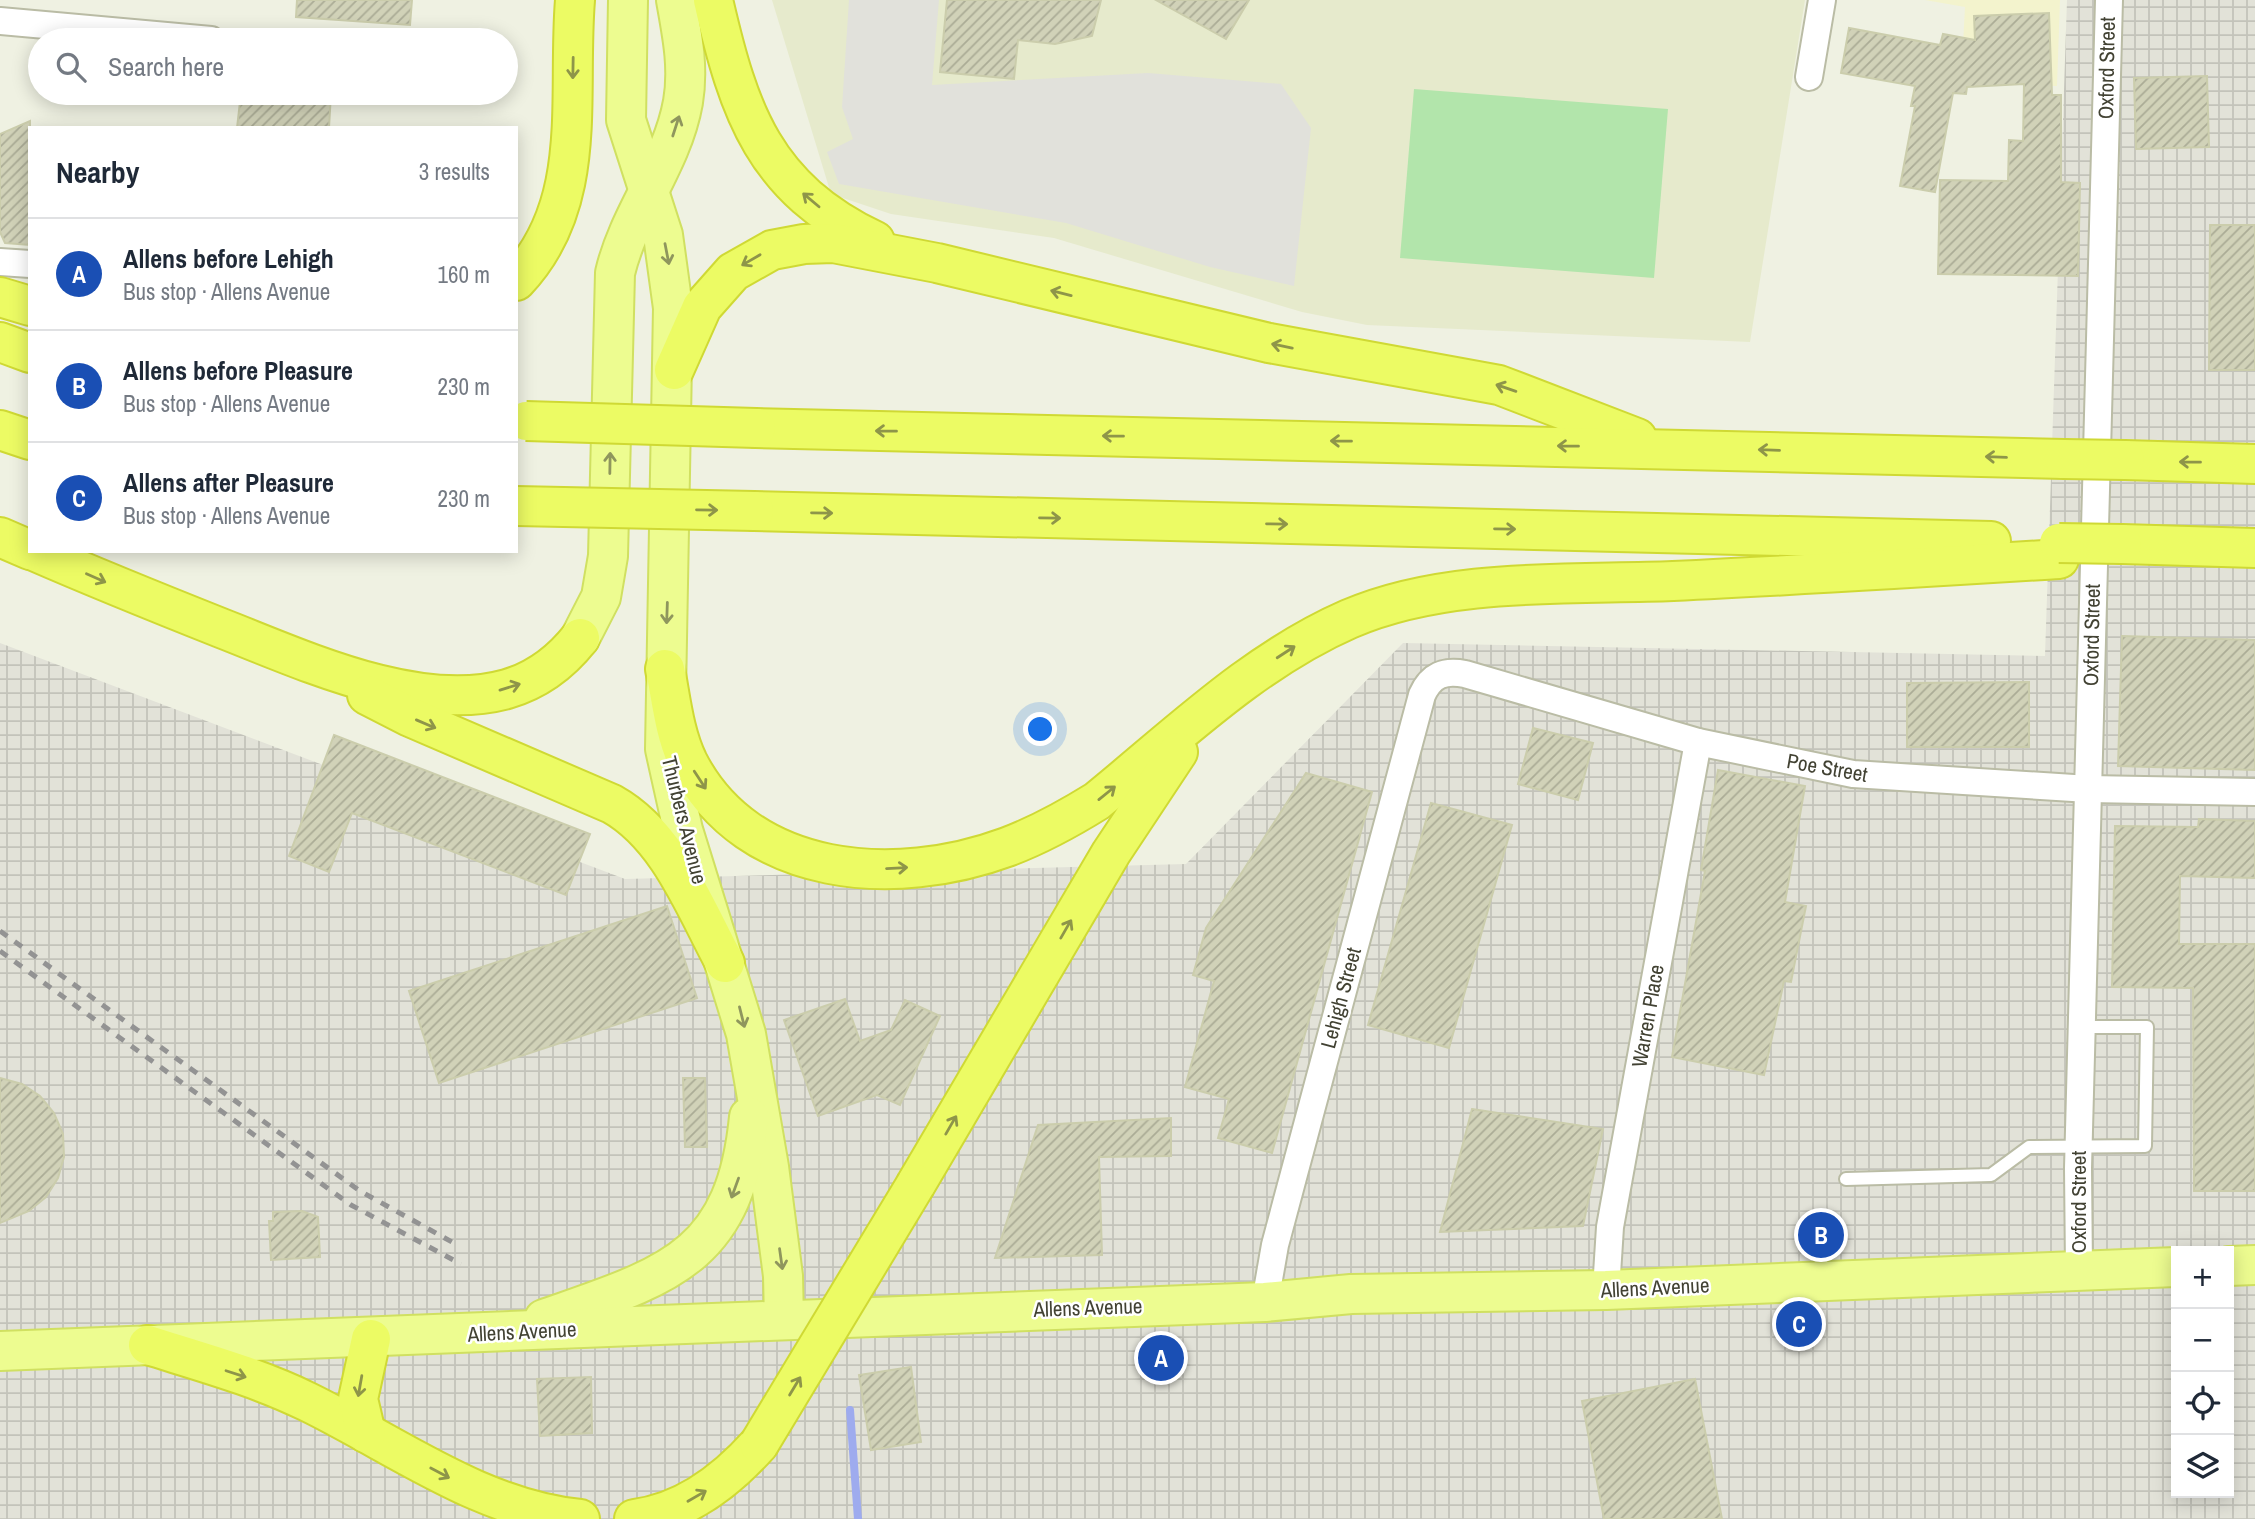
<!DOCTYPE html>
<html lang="en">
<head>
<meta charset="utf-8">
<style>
	:root { --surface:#fff; --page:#f6f6f7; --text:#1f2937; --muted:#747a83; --line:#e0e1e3; --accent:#0f766e }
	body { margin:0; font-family:"Archivo Narrow",sans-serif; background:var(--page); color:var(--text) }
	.controls { position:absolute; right:21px; bottom:21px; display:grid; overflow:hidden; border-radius:0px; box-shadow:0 4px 18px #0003 }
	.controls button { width:63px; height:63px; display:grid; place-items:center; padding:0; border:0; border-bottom:2px solid var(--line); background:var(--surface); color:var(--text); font:35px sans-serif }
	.you { position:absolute; left:1041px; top:730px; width:24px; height:24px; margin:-18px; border:5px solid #fff; border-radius:50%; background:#1a73e8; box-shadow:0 0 0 10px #1a73e833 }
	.badge { display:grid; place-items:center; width:46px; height:46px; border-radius:50%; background:var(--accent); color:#fff; font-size:23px; font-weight:700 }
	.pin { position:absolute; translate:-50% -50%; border:4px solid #fff; box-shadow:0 2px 7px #0006 }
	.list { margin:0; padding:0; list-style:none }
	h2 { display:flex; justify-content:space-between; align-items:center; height:91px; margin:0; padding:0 28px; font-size:30px }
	h2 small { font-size:23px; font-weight:400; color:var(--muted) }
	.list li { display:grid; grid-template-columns:46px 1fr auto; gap:21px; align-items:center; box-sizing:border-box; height:112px; padding:0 28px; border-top:2px solid var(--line) }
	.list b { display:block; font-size:26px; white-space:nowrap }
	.list p { margin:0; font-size:23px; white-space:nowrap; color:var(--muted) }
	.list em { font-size:23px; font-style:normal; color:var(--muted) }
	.icon { flex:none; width:38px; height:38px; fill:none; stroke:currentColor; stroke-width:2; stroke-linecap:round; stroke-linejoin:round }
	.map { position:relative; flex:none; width:2255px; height:1519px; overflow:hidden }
	.search { position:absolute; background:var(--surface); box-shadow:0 4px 18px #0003; left:28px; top:28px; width:490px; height:77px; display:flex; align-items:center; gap:18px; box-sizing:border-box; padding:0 24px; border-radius:38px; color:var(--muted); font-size:26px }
	.panel { position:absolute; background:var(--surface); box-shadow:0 4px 18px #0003; left:28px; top:126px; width:490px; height:427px; border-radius:0px }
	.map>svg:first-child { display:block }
</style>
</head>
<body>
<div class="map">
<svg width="2255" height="1519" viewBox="0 0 2255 1519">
	<defs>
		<pattern id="industrial-grid" width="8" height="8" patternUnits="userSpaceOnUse" patternTransform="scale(1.75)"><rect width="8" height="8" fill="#e2e2d8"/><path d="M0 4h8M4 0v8" fill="none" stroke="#c3c3ba"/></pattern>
		<pattern id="building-hatch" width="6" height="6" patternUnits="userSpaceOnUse" patternTransform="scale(1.75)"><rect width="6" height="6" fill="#d1d2b8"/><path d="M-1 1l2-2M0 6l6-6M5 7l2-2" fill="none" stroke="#abac96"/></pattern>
	</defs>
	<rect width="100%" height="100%" fill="#eff1e2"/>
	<polygon fill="#f3f3cd" points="1925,0 2060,0 2057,86 1961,83 1965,7"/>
	<path fill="url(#industrial-grid)" fill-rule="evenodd" d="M2067,0h188v1519h-2255v-876l625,236 561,-15 217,-221 642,13zM2176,1251h53v242h-53z"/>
	<polygon fill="#e6eacc" points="772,0 1805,0 1750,342 1367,325 1302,312 1054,238 891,214 831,194"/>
	<polygon fill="#b2e5ab" points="1414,89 1668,109 1654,278 1400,258"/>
	<polygon fill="#e1e1db" points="849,0 939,0 932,85 1148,73 1281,84 1311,128 1294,286 1210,267 1066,223 839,184 827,152 853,139 842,107"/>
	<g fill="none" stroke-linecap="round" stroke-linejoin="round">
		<polyline stroke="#9eabee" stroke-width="8" points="850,1410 858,1519"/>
	</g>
	<g fill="url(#building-hatch)" stroke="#cbcdac" stroke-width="2">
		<polygon points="297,0 412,0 410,25 296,17"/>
		<polygon points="947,0 1101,0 1092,36 1055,44 1018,40 1014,79 940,72"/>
		<polygon points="1156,0 1249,0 1226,39"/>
		<polygon points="2049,13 2052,95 2061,95 2061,182 2080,183 2078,276 1938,274 1940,180 2008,181 2009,140 2023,141 2024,84 1967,87 1966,94 1953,93 1935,192 1900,186 1915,106 1911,106 1915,86 1841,73 1849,28 1940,45 1943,34 1975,40 1974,16"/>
		<polygon points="2207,76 2209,147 2136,149 2134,78"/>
		<polygon points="241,93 331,93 329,128 237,128"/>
		<polygon points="30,121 30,245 5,243 0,232 0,134"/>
		<polygon points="2210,225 2255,225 2255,370 2209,370"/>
		<polygon points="2122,636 2255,640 2255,770 2118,766"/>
		<polygon points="2029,682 2029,747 1907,747 1907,683"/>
		<polygon points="1533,728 1593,743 1578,800 1518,784"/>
		<polygon points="334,735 590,834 566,895 352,813 329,872 289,856"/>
		<polygon points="1718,770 1805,786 1785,902 1806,906 1791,982 1784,981 1764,1075 1672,1057 1705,871 1701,870"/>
		<polygon points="1306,773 1372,792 1272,1153 1218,1138 1229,1099 1185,1087 1214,981 1193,975 1206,928"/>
		<polygon points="1431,803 1512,825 1449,1048 1368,1025"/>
		<polygon points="2199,819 2255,821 2255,878 2180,876 2179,944 2255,944 2255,1191 2194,1191 2193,988 2112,987 2115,826 2198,827"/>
		<polygon points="667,906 697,998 439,1083 409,991"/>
		<polygon points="845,999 860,1041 891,1030 905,1000 940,1016 900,1105 877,1095 818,1116 784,1020"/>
		<polygon points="0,1078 22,1084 40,1096 54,1113 63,1134 64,1157 58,1178 46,1197 29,1211 0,1223"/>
		<polygon points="683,1078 705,1078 707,1147 685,1147"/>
		<polygon points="1472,1109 1603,1129 1583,1226 1440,1232"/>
		<polygon points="1171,1118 1171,1156 1099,1157 1102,1255 995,1258 1038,1125"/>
		<polygon points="302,1211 318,1217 320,1257 271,1260 269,1221 273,1221 273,1212"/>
		<polygon points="911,1367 921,1442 871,1450 859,1375"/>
		<polygon points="591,1377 592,1433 540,1436 537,1379"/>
		<polygon points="1695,1379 1722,1519 1604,1519 1582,1401"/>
	</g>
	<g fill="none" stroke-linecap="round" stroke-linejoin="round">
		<defs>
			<polyline id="lane" points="1846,1179 1991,1175 2029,1147 2145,1146 2147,1027 2082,1027"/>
			<g id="street">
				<polyline points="0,21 211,40"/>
				<polyline points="1809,77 1822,0"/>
				<polyline points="0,262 30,264"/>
				<polyline points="2079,1270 2078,1168 2109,0"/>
				<polyline points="1606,1290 1610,1227 1698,742"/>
				<path d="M1265,1302l10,-57 147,-550c9,-20 22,-25 43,-21l233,68 155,32 236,15 166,3"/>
			</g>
			<g id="primary">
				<polyline points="628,0 626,120 663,235 673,308 665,749 683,830 746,1034 769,1167 783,1276 784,1319"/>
				<path d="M580,638l21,-41 7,-41 7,-283c14,-60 57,-109 68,-171 6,-35 -1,-68 -7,-102"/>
				<polyline points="2229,1266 2255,1265"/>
				<path d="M544,1319c122,-43 191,-59 205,-202"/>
				<path d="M0,1351c422,-16 843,-34 1265,-49l86,-8 255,-4 570,-23"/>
			</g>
			<g id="highway">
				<path d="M713,0c26,113 51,188 162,241"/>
				<path d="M516,281c74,-78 51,-183 59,-281"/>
				<polyline points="0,297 30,306"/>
				<polyline points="0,342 30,353"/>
				<polyline points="674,370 702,307 733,272 772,250 804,244 833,243 937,263 1269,343 1499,385 1637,438"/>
				<polyline points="756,428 2064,459"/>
				<polyline points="0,430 30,440"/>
				<polyline points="2125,460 2255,464"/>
				<polyline points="754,511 1991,541"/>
				<polyline points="0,537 30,550"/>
				<polyline points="2122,544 2255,548"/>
				<path d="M34,551c62,27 124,52 187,77 82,32 197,86 286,61 31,-9 54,-27 73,-51"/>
				<path d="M665,669c6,31 9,64 23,93 60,117 208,126 319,85 32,-12 61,-28 90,-46 80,-65 156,-140 252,-182 97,-42 220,-34 324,-38 129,-6 257,-14 386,-22"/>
				<path d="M367,695l43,22 202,87c57,32 83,104 113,159"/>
				<polyline points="916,1184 1111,853 1178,752"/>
				<path d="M148,1345c54,17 109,32 160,57 88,43 172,107 272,117"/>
				<polyline points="366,1433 358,1399 371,1339"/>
				<path d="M634,1519c51,-6 92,-38 125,-75"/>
			</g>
		</defs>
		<use href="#lane" stroke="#babca5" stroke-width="16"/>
		<use href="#street" stroke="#babca5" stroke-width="30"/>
		<use href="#primary" stroke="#d0e061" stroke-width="42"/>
		<use href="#highway" stroke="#cfd934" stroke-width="42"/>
		<use href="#lane" stroke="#fff" stroke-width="12"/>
		<use href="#street" stroke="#fff" stroke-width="26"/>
		<use href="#primary" stroke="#edfc90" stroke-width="38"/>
		<use href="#highway" stroke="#ecfb64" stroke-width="38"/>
		<g stroke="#939393" stroke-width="5" stroke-dasharray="9 9" stroke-linecap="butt">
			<polyline points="0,931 360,1191 452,1242"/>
			<polyline points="0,951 351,1205 461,1264"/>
		</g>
		<defs>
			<g id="highway-bridge">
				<polyline points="526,421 756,428"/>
				<polyline points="2064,459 2125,460"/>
				<polyline points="516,506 754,511"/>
				<polyline points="2059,543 2122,544"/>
				<polyline points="759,1444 916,1184"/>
			</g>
		</defs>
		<use href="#highway-bridge" stroke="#cfd934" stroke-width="42" stroke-linecap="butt"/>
		<use href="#highway-bridge" stroke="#ecfb64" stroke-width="38"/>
	</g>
	<defs><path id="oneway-shaft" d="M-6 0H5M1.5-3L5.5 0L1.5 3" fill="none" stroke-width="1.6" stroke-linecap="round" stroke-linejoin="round" transform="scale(1.75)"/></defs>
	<g stroke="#8e9549">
		<use href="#oneway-shaft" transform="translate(573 68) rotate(91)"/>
		<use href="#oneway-shaft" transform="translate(811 200) rotate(-140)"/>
		<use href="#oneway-shaft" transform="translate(751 260) rotate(150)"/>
		<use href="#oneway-shaft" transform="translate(1061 293) rotate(-166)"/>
		<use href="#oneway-shaft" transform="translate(1282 346) rotate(-168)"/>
		<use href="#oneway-shaft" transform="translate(1506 388) rotate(-161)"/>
		<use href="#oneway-shaft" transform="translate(886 431) rotate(-179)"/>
		<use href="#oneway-shaft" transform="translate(1113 436) rotate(-179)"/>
		<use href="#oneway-shaft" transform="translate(1341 441) rotate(-179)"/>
		<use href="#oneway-shaft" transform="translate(1568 446) rotate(-179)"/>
		<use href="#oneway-shaft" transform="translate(1769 450) rotate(-178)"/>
		<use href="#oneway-shaft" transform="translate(1996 457) rotate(-178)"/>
		<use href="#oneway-shaft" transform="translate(2190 462) rotate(-179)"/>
		<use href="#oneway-shaft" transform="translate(707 510) rotate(1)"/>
		<use href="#oneway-shaft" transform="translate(822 513) rotate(1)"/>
		<use href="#oneway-shaft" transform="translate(1050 518) rotate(1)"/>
		<use href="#oneway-shaft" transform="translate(1277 524) rotate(1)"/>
		<use href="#oneway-shaft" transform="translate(1505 529) rotate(1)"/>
		<use href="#oneway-shaft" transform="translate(96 578) rotate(24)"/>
		<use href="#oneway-shaft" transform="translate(1286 652) rotate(-33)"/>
		<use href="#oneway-shaft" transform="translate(510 687) rotate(-17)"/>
		<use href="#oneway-shaft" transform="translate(426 724) rotate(23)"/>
		<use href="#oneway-shaft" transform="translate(700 780) rotate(57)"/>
		<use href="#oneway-shaft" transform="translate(1107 793) rotate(-39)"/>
		<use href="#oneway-shaft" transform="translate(897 868) rotate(-3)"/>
		<use href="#oneway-shaft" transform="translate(1066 929) rotate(-60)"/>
		<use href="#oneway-shaft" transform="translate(951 1125) rotate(-60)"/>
		<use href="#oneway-shaft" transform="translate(236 1374) rotate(18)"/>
		<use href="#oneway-shaft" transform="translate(360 1386) rotate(100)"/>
		<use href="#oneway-shaft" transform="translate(795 1386) rotate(-59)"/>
		<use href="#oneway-shaft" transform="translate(440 1473) rotate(28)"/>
		<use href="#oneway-shaft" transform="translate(697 1496) rotate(-30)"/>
	</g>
	<g stroke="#8f965d">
		<use href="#oneway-shaft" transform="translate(676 126) rotate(-72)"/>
		<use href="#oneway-shaft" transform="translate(667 254) rotate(79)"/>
		<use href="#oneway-shaft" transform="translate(610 463) rotate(-89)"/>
		<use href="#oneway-shaft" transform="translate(667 613) rotate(92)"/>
		<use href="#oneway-shaft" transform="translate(742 1017) rotate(76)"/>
		<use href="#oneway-shaft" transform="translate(735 1188) rotate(110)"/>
		<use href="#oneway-shaft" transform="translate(781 1259) rotate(82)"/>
	</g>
	<g text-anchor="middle" stroke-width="5" stroke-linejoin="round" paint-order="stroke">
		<g font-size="21" fill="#424233" stroke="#fff">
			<text transform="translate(2107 68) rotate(-89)" y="7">Oxford Street</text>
			<text transform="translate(2092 635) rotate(-89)" y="7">Oxford Street</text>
			<text transform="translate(1827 768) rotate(10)" y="7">Poe Street</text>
			<text transform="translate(684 820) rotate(76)" y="7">Thurbers Avenue</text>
			<text transform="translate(1341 998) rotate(-75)" y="7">Lehigh Street</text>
			<text transform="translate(1648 1016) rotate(-80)" y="7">Warren Place</text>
			<text transform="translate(2079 1202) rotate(-90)" y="7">Oxford Street</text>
			<text transform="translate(1655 1288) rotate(-3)" y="7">Allens Avenue</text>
			<text transform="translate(1088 1308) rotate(-2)" y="7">Allens Avenue</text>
			<text transform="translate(522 1332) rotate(-3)" y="7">Allens Avenue</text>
		</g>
	</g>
</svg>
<div class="controls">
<button>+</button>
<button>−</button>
<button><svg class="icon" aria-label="locate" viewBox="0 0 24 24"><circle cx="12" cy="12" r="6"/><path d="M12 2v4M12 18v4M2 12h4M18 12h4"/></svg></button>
<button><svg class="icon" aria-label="layers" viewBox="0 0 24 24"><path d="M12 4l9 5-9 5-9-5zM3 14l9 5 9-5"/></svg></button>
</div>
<div class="you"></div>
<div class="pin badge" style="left:1161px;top:1358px;background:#1a4fb4">A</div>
<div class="pin badge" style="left:1821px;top:1235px;background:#1a4fb4">B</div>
<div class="pin badge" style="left:1799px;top:1324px;background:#1a4fb4">C</div>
<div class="search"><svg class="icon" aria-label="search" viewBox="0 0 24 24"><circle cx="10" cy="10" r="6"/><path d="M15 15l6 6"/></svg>Search here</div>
<section class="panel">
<h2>Nearby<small>3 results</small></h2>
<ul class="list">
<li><span class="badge" style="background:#1a4fb4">A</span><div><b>Allens before Lehigh</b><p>Bus stop · Allens Avenue</p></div><em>160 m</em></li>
<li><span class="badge" style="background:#1a4fb4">B</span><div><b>Allens before Pleasure</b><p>Bus stop · Allens Avenue</p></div><em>230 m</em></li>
<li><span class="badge" style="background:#1a4fb4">C</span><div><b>Allens after Pleasure</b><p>Bus stop · Allens Avenue</p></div><em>230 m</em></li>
</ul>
</section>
</div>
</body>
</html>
